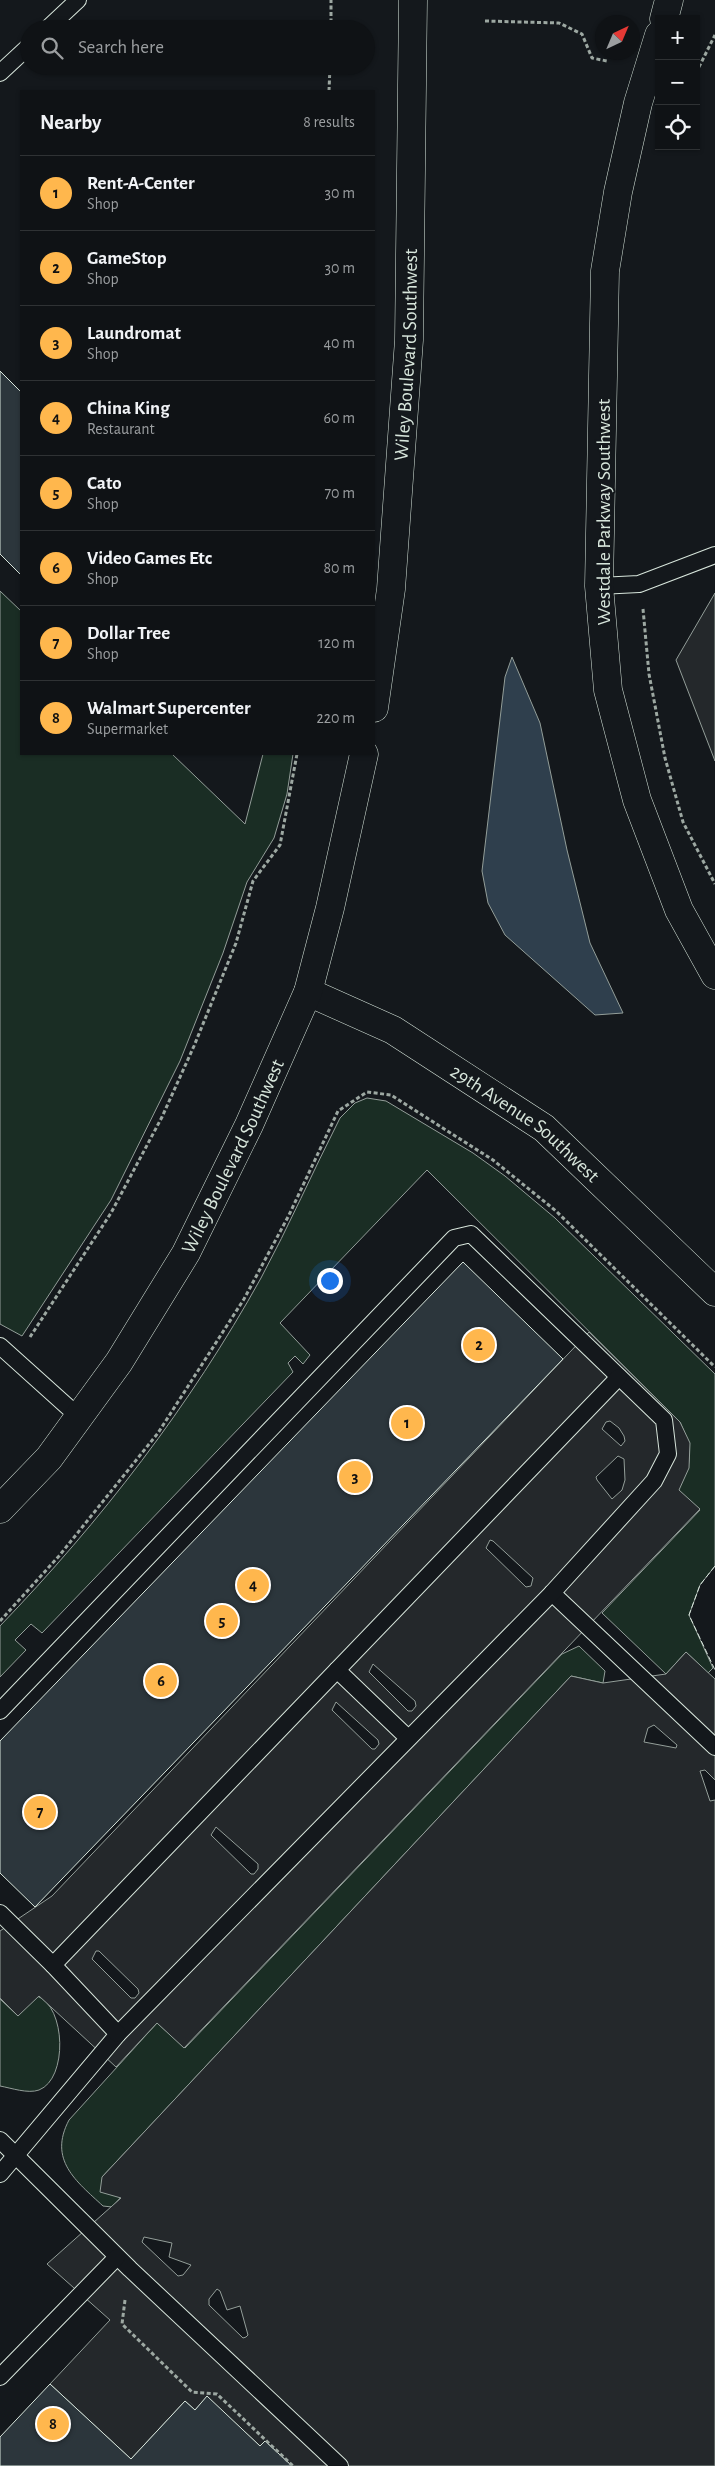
<!DOCTYPE html>
<html lang="en">
<head>
<meta charset="utf-8">
<style>
	:root { --surface:#0f1215; --page:#1d2022; --text:#f1f3f6; --muted:#9b9ea0; --line:#2f3234; --accent:#ffb74d }
	body { margin:0; font-family:"Alegreya Sans",sans-serif; background:var(--page); color:var(--text) }
	.controls { position:absolute; right:15px; top:15px; display:grid; overflow:hidden; border-radius:0px; box-shadow:0 1px 4px #0004 }
	.controls button { width:45px; height:45px; display:grid; place-items:center; padding:0; border:0; border-bottom:1px solid var(--line); background:var(--surface); color:var(--text); font:25px sans-serif }
	.compass { position:absolute; left:595px; top:15px; width:45px; height:45px; border-radius:50%; background:var(--surface); box-shadow:0 1px 4px #0004; rotate:44deg }
	.you { position:absolute; left:329px; top:1280px; width:18px; height:18px; margin:-12px; border:4px solid #fff; border-radius:50%; background:#1a73e8; box-shadow:0 0 0 8px #1a73e833 }
	.badge { display:grid; place-items:center; width:32px; height:32px; border-radius:50%; background:var(--accent); color:#111; font-size:16px; font-weight:700 }
	.pin { position:absolute; translate:-50% -50%; border:2px solid #fff; box-shadow:0 1px 5px #0006 }
	.list { margin:0; padding:0; list-style:none }
	h2 { display:flex; justify-content:space-between; align-items:center; height:65px; margin:0; padding:0 20px; font-size:21px }
	h2 small { font-size:16px; font-weight:400; color:var(--muted) }
	.list li { display:grid; grid-template-columns:32px 1fr auto; gap:15px; align-items:center; box-sizing:border-box; height:75px; padding:0 20px; border-top:1px solid var(--line) }
	.list b { display:block; font-size:19px; white-space:nowrap }
	.list p { margin:0; font-size:16px; white-space:nowrap; color:var(--muted) }
	.list em { font-size:16px; font-style:normal; color:var(--muted) }
	.icon { flex:none; width:28px; height:28px; fill:none; stroke:currentColor; stroke-width:2; stroke-linecap:round; stroke-linejoin:round }
	.map { position:relative; flex:none; width:715px; height:2466px; overflow:hidden }
	.search { position:absolute; background:var(--surface); box-shadow:0 1px 4px #0004; left:20px; top:20px; width:355px; height:55px; display:flex; align-items:center; gap:12px; box-sizing:border-box; padding:0 18px; border-radius:28px; color:var(--muted); font-size:19px }
	.panel { position:absolute; background:var(--surface); box-shadow:0 1px 4px #0004; left:20px; top:90px; width:355px; height:665px; border-radius:0px }
	.map>svg:first-child { display:block }
</style>
</head>
<body>
<div class="map">
<svg width="715" height="2466" viewBox="0 0 715 2466">
	<rect width="100%" height="100%" fill="#14181c"/>
	<g fill="#1a2d24" stroke="#939e99">
		<polygon points="0,591 21,611 21,754 172,754 245,824 263,754 293,754 287,794 274,838 247,882 223,953 180,1061 111,1200 22,1336 0,1324"/>
		<path d="M367,1098l19,3 87,52 32,23 50,42 160,156v192l-15,19 -11,30 24,53 -5,5 -22,-21 -20,22 -64,-61 98,-103 -22,-20c15,-29 15,-39 2,-68l-253,-252 -147,153 30,32 -7,9 -8,-8 -7,7 5,9 -251,261 -11,-9 -16,16 11,10 -26,27v-51c101,-105 190,-220 261,-348 28,-52 52,-107 79,-160l15,-15z"/>
		<path d="M579,1646l26,25 -2,12 -32,-7 -469,501 19,20 -9,10 -9,-1c-27,-25 -55,-46 -34,-86l88,-97 28,25 377,-394z"/>
		<path d="M37,1996c29,10 31,83 2,94 -11,4 -28,-2 -39,-4v-87l18,17z"/>
	</g>
	<g fill="#24282b" stroke="#939e99" fill-rule="evenodd">
		<polygon points="715,593 715,761 676,660"/>
		<path d="M589,1332l91,90 10,21 -1,25 -10,22 21,19 -516,539 -27,-25 -41,44 -77,-71 -21,20 -18,-18v-67l52,-35zM610,1421l9,7 5,8 1,5 -4,5 -19,-17 4,-7zM618,1456l6,3 1,21 -3,10 -10,9 -15,-19 -1,-3zM490,1540l3,1 40,37 -2,8 -5,1 -40,-39zM373,1664l42,37 1,5 -4,5h-4l-39,-39zM336,1702l42,38 1,4 -4,5h-3l-40,-39zM216,1827l42,37v5l-4,5h-3l-40,-39zM96,1951h3l39,38 1,4 -4,5h-4l-39,-39z"/>
		<path d="M686,1652l29,27v101l-10,-10 -5,1 10,30 5,-1v666h-423l-27,-25 -5,5 -53,-49 -12,13 -10,-9 -54,58 -81,-75 60,-64 -63,-56 74,-66 -21,-6 2,-15 469,-501 32,7 63,-9zM654,1725l23,20 -1,3 -32,-6 4,-14zM144,2237l28,6 -3,14 22,8 -8,10 -5,1 -36,-34zM217,2289l3,2 7,19 13,-4 8,29 -2,2 -3,1 -34,-33v-6z"/>
	</g>
	<polygon fill="#2f3f4d" stroke="#939e99" points="512,657 540,723 567,850 590,943 623,1013 595,1015 505,935 488,903 482,871 505,677"/>
	<g fill="#2c363c" stroke="#d8e6dc">
		<polygon points="0,371 21,392 21,575 0,554"/>
		<polygon points="463,1262 563,1359 35,1907 0,1873 0,1741"/>
		<polygon points="50,2384 131,2459 185,2401 195,2410 207,2396 260,2446 265,2441 292,2466 0,2466 0,2437"/>
	</g>
	<g fill="none" stroke-linecap="round" stroke-linejoin="round">
		<defs>
			<g id="service">
				<polyline points="47,29 78,0"/>
				<polyline points="0,73 29,46"/>
				<polyline points="599,586 639,584 715,555"/>
				<polyline points="0,1346 79,1417"/>
				<polyline points="552,1593 715,1747"/>
				<polyline points="337,1670 408,1738"/>
				<polyline points="0,1711 454,1238 471,1234 664,1420 668,1454 654,1481 552,1593 118,2034 0,2174"/>
				<polyline points="0,1913 53,1965 118,2034"/>
				<polyline points="53,1965 619,1377"/>
				<polyline points="0,2140 130,2269 340,2466"/>
				<polyline points="0,2377 117,2257"/>
			</g>
			<g id="minor">
				<polyline points="664,19 669,0"/>
				<polyline points="659,35 638,103 618,192 605,271 599,586 608,690 637,800 679,910 715,975"/>
			</g>
			<g id="tertiary">
				<path id="s1" d="M374,708l17,-119 18,-249 4,-340"/>
				<path id="s2" d="M308,992l85,38 151,98 171,164"/>
				<path id="s3" d="M0,1509l49,-51 70,-96 67,-109 63,-128 59,-133 22,-84 34,-154"/>
			</g>
		</defs>
		<use href="#service" stroke="#d8e6dc" stroke-width="18"/>
		<use href="#minor" stroke="#d8e6dc" stroke-width="29"/>
		<use href="#tertiary" stroke="#d8e6dc" stroke-width="29"/>
		<g stroke="#9da8a2" stroke-width="3" stroke-dasharray="4 2.5" stroke-linecap="butt">
			<polyline points="485,21 559,23 582,34 592,58 607,61"/>
			<polyline points="331,29 331,0"/>
			<polyline points="696,73 715,35"/>
			<polyline points="329,91 330,66"/>
			<polyline points="643,609 649,674 665,758 683,822 715,884"/>
			<polyline points="30,1337 111,1213 162,1117 194,1046 236,943 253,881 280,845 297,754"/>
			<polyline points="0,1621 59,1556 158,1433 244,1299 289,1215 338,1111 367,1092 391,1095 493,1160 556,1211 715,1367"/>
			<polyline points="125,2300 122,2324 192,2392 217,2394 293,2466"/>
		</g>
		<use href="#service" stroke="#14181c" stroke-width="16"/>
		<use href="#minor" stroke="#14181c" stroke-width="28"/>
		<use href="#tertiary" stroke="#14181c" stroke-width="28"/>
		<polyline stroke="#d8e6dc" stroke-width="1" stroke-dasharray="6 2.5" stroke-linecap="butt" points="715,1566 700,1585 689,1615 715,1670"/>
	</g>
	<g text-anchor="middle" stroke-width="4" stroke-linejoin="round" paint-order="stroke">
		<g font-size="20" fill="#d8e6dc" stroke="#14181c">
			<text dy="7" stroke="none"><textPath href="#s1" startOffset="355">Wiley Boulevard Southwest</textPath></text>
			<text transform="translate(603 512) rotate(-90)" y="7">Westdale Parkway Southwest</text>
			<text dy="7" stroke="none"><textPath href="#s2" startOffset="255">29th Avenue Southwest</textPath></text>
			<text dy="7" stroke="none"><textPath href="#s3" startOffset="425">Wiley Boulevard Southwest</textPath></text>
		</g>
	</g>
</svg>
<div class="controls">
<button>+</button>
<button>−</button>
<button><svg class="icon" aria-label="locate" viewBox="0 0 24 24"><circle cx="12" cy="12" r="6"/><path d="M12 2v4M12 18v4M2 12h4M18 12h4"/></svg></button>
</div>
<svg class="compass" viewBox="-18 -18 36 36"><path d="M0-13l5 13h-10z" fill="#e53935"/><path d="M0 13l5-13h-10z" fill="#9b9ea0"/></svg>
<div class="you"></div>
<div class="pin badge" style="left:407px;top:1423px">1</div>
<div class="pin badge" style="left:479px;top:1345px">2</div>
<div class="pin badge" style="left:355px;top:1477px">3</div>
<div class="pin badge" style="left:253px;top:1585px">4</div>
<div class="pin badge" style="left:222px;top:1621px">5</div>
<div class="pin badge" style="left:161px;top:1681px">6</div>
<div class="pin badge" style="left:40px;top:1812px">7</div>
<div class="pin badge" style="left:53px;top:2424px">8</div>
<div class="search"><svg class="icon" aria-label="search" viewBox="0 0 24 24"><circle cx="10" cy="10" r="6"/><path d="M15 15l6 6"/></svg>Search here</div>
<section class="panel">
<h2>Nearby<small>8 results</small></h2>
<ul class="list">
<li><span class="badge">1</span><div><b>Rent-A-Center</b><p>Shop</p></div><em>30 m</em></li>
<li><span class="badge">2</span><div><b>GameStop</b><p>Shop</p></div><em>30 m</em></li>
<li><span class="badge">3</span><div><b>Laundromat</b><p>Shop</p></div><em>40 m</em></li>
<li><span class="badge">4</span><div><b>China King</b><p>Restaurant</p></div><em>60 m</em></li>
<li><span class="badge">5</span><div><b>Cato</b><p>Shop</p></div><em>70 m</em></li>
<li><span class="badge">6</span><div><b>Video Games Etc</b><p>Shop</p></div><em>80 m</em></li>
<li><span class="badge">7</span><div><b>Dollar Tree</b><p>Shop</p></div><em>120 m</em></li>
<li><span class="badge">8</span><div><b>Walmart Supercenter</b><p>Supermarket</p></div><em>220 m</em></li>
</ul>
</section>
</div>
</body>
</html>
